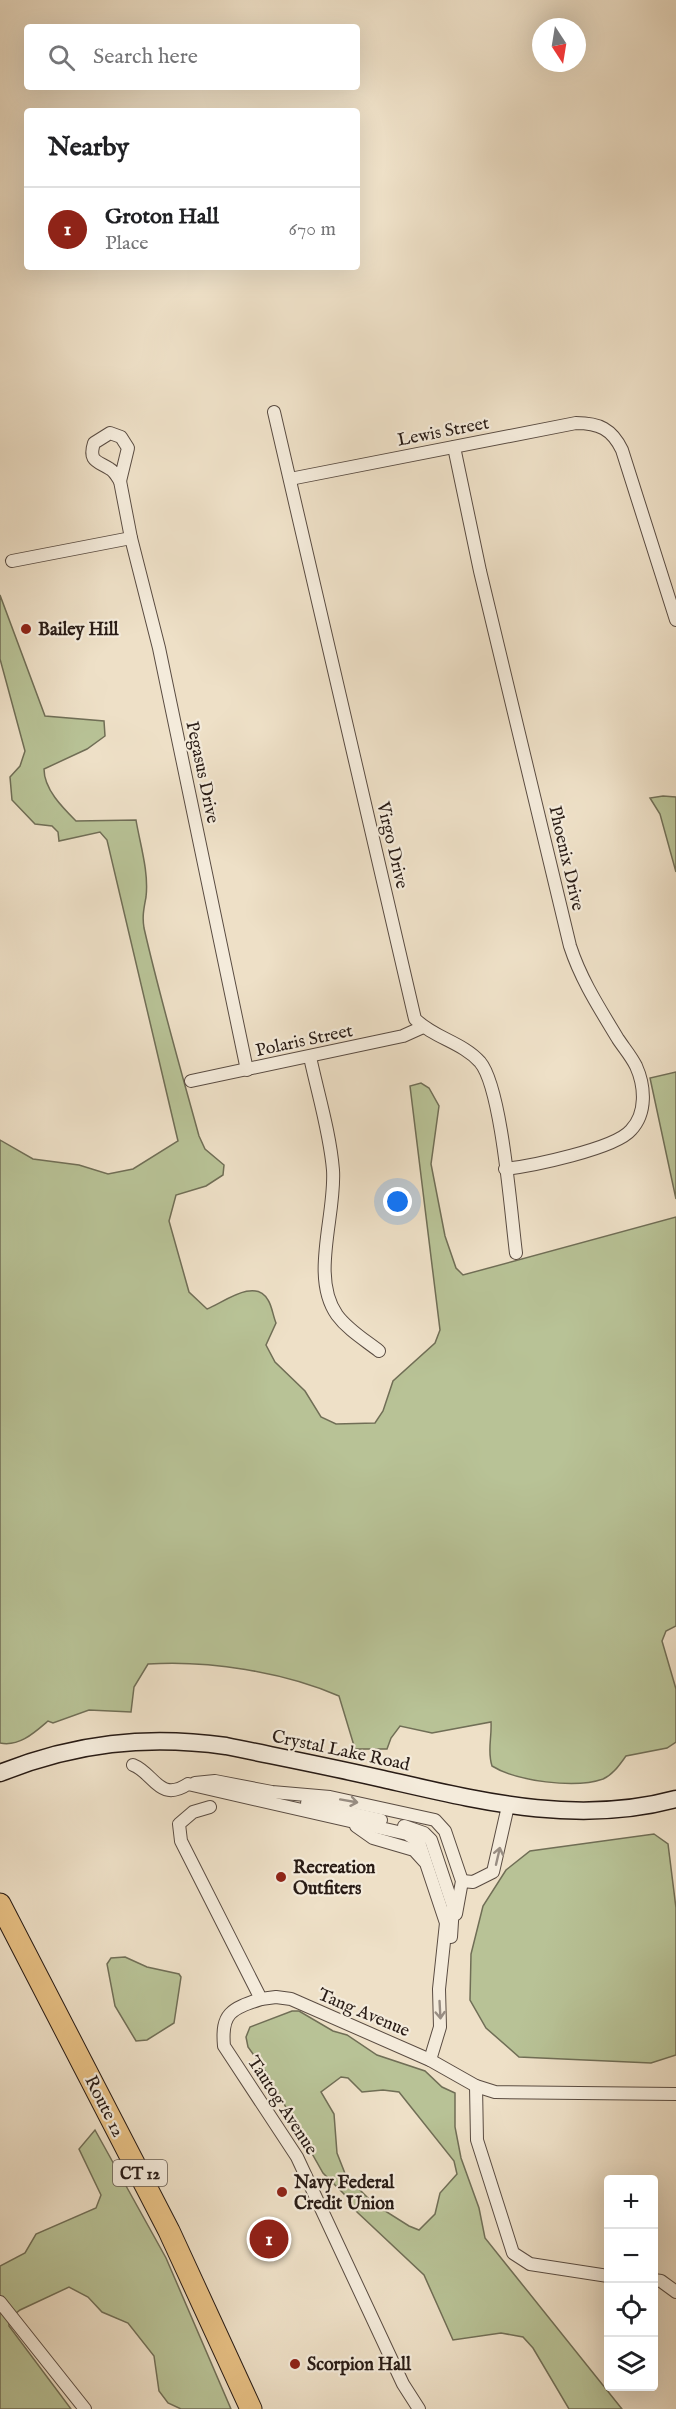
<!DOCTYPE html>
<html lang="en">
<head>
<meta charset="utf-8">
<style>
	:root { --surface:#fff; --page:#f2f2f2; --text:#202124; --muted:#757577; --line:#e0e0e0; --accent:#8f2418 }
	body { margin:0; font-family:"IM FELL English",serif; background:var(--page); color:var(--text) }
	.controls { position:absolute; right:18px; bottom:18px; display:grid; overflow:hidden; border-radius:6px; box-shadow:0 6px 24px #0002 }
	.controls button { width:54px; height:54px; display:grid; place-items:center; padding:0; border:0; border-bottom:2px solid var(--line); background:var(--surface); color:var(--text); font:30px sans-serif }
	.compass { position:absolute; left:532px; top:18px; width:54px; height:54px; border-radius:50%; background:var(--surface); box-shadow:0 6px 24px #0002; rotate:168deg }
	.you { position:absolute; left:398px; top:1202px; width:21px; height:21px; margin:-15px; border:4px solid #fff; border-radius:50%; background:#1a73e8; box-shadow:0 0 0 9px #1a73e833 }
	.badge { display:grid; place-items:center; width:39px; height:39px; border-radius:50%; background:var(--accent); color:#fff; font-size:20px; font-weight:700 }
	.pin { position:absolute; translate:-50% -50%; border:3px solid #fff; box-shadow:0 2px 6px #0006 }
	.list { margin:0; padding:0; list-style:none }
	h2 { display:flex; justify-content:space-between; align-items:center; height:78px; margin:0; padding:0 24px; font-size:26px }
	h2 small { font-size:20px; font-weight:400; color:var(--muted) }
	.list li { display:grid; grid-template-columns:39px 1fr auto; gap:18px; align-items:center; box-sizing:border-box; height:84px; padding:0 24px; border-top:2px solid var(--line) }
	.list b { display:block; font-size:22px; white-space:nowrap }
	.list p { margin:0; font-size:20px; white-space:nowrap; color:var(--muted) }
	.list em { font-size:20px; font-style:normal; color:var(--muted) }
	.icon { flex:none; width:33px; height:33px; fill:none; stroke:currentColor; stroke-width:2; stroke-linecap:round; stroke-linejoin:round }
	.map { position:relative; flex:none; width:676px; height:2409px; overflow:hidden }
	.search { position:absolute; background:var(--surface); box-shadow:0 6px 24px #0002; left:24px; top:24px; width:336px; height:66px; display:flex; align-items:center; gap:15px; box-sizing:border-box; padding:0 21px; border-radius:6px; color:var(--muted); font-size:22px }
	.panel { position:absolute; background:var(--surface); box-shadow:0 6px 24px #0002; left:24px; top:108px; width:336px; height:162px; border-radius:6px }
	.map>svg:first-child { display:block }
</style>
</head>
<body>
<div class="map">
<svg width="676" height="2409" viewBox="0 0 676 2409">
	<rect width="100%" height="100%" fill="#eee0c7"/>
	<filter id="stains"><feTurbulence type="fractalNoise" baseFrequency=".00333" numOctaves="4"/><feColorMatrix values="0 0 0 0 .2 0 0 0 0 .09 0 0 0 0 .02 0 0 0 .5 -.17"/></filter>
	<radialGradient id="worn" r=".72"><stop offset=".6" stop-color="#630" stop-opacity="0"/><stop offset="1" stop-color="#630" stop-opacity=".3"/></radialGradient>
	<g fill="#b8c296" stroke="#706e56" stroke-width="1.5" fill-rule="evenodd">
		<path d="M0,595l45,121 59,5 1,15 -18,13 -43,20c0,20 18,38 32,52l60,-1c4,24 13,52 10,77 -2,11 -4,19 -2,31 16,70 36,139 55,208l6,13 19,16 -1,10 -17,11 -30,9 -7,26 20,71 18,17c16,-6 48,-32 61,-9 4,6 5,16 8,23l-10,22 9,17 30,29 16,26 15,7 39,-1 8,-12 10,-30 42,-38 5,-13 -30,-244 11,-3 8,5 10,18 -8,58 14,72 11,32 7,7 213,-58v409l-10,5 -4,10 14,48v53l-9,6 -41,8c-6,8 -13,19 -23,23 -28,10 -87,2 -111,-13 -5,-15 0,-28 -1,-44l-59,11 -32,-7 -9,12 -4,11h-32l-16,-53c-55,-24 -131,-36 -191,-32l-14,23 -3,25 -42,-2 -36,13 -5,-2c-14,12 -29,26 -48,22v-603l33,19 46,6 29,9 25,-5 45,-28 -71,-301 -7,-8 -41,9 -1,-9 -6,-6 -17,-2 -23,-24 -2,-23 10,-11 5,-15 -25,-92z"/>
		<polygon points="663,796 676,797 676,872 660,814 650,798"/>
		<polygon points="676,1072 676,1199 650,1078"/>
		<polygon points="654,1834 668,1844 676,1908 676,2055 651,2063 519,2057 486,2028 470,2000 471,1954 483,1906 506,1870 530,1851"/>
		<polygon points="125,1957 147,1967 179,1974 181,1977 174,2023 147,2040 136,2041 115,2006 107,1964 111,1958"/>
		<path d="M292,2011h7l34,20 14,4 30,20 48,16 17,16 13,6v34l6,31 18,50 6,30 137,171h-53l-36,-61 -10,-11 -22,-4 -48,7 -29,-65 -67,-63 -13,-18 -21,-21 -57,-101 -18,-25 -2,-10 4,-10zM341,2077l7,1 14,14 21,-2 16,2 55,69 3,13 -17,19 -5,21 -16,16 -10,-4 -35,-22 -28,-28 -9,-23 -3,-39 -13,-22z"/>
		<polygon points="95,2130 166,2258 231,2409 181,2409 168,2403 159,2391 154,2356 128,2323 102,2312 88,2297 69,2287 20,2310 9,2319 9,2326 71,2409 0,2409 0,2266 25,2253 36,2234 96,2208 101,2195 79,2149"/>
	</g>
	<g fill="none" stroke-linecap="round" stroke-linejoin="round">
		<defs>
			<g id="street">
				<path d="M274,412l141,607c19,19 47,23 65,43 22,26 31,153 36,191"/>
				<path d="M110,433l11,4 7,11 -8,33c-2,-3 -6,-10 -10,-12 -12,-8 -22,-7 -16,-26z"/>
				<path d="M454,447l26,124 90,375c11,34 30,63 48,93 6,9 13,17 18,27 9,20 11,47 -5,64 -16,19 -100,36 -126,39"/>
				<path d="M290,479l286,-56c23,0 36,6 46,27l54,170"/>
				<polyline points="120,481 131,538 159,648 247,1070"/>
				<polyline points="12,561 131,538"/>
				<path d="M310,1057c8,37 20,76 23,113 3,45 -23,107 4,145 11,15 28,25 42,36"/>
				<polyline points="191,1081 403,1036 423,1027"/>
				<path d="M133,1765c21,8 26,38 55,19l219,50 12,8 27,81 -7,66 1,38 -10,33"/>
				<polyline points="195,1783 215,1781 272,1792 330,1797 435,1820 445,1831 462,1881 456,1914"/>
				<polyline points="307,1803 381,1820"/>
				<polyline points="210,1807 193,1812 179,1824 181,1841 261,1999 276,1997 291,1999 430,2060 476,2086 495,2092 676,2094"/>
				<polyline points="356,1826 373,1838 414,1850 424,1861"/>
				<polyline points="404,1826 424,1833 431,1840 453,1906 451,1937"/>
				<polyline points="462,1881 473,1882 493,1872 508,1806"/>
				<path d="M261,1999c-30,10 -40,14 -37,47l73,111 106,227 16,25"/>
				<polyline points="476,2086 477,2140 513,2253 530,2264 608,2276"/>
				<polyline points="654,2280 661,2281 676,2292"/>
				<polyline points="0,2302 85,2409"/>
			</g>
			<path id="secondary" d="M0,1773c75,-30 146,-38 226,-27 53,11 105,21 157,33 97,22 194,47 293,20"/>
			<polyline id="highway" points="0,1904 169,2231 251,2409"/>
		</defs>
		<use href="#street" stroke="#5a4c42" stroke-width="14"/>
		<use href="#secondary" stroke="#281b15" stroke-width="19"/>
		<use href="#highway" stroke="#281b15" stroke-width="23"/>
		<use href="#street" stroke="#f4ebdb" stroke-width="12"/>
		<use href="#secondary" stroke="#f4ebdb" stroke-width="16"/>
		<use href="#highway" stroke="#e7c084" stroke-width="21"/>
	</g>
	<defs><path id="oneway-shaft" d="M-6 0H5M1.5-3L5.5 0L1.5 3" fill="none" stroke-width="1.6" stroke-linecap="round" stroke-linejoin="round" transform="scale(1.5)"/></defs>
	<g stroke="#988d82">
		<use href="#oneway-shaft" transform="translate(349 1801) rotate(10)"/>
		<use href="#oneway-shaft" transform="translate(498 1856) rotate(-77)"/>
		<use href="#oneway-shaft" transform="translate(440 2010) rotate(87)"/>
	</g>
	<g fill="#8f2418" stroke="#f4ebdb" stroke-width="2">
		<circle cx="26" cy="629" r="6"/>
		<circle cx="281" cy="1877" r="6"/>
		<circle cx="282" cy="2192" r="6"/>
		<circle cx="295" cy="2364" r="6"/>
	</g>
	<g text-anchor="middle" stroke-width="4.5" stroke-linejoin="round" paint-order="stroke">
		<rect fill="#f4ebdb" stroke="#655950" stroke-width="1.5" x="113" y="2160" width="54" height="26" rx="4.5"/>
		<g font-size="16" font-weight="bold" fill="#281b15">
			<text x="140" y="2179">CT 12</text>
		</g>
		<g font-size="18" fill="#281b15" stroke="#f4ebdb">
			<text transform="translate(443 431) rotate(-11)" y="6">Lewis Street</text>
			<text transform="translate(203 772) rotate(78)" y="6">Pegasus Drive</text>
			<text transform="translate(393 845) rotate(77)" y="6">Virgo Drive</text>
			<text transform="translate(567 858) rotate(77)" y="6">Phoenix Drive</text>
			<text transform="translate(304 1040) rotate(-12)" y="6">Polaris Street</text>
			<text transform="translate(341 1750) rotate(12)" y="6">Crystal Lake Road</text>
			<text transform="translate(364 2012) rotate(23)" y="6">Tang Avenue</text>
			<text transform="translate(283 2105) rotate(57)" y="6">Tautog Avenue</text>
			<text transform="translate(105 2106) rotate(63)" y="6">Route 12</text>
		</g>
		<g font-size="18" font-weight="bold" fill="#281b15" stroke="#f4ebdb" text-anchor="start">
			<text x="38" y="635">Bailey Hill</text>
			<text x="293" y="1873">Recreation<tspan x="293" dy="21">Outfiters</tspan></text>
			<text x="294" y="2188">Navy Federal<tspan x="294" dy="21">Credit Union</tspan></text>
			<text x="307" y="2370">Scorpion Hall</text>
		</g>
	</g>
	<rect width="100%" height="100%" filter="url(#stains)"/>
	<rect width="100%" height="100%" fill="url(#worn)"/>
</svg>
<div class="controls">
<button>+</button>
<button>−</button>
<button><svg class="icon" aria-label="locate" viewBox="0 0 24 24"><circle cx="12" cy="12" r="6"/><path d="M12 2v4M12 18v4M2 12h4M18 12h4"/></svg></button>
<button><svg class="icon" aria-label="layers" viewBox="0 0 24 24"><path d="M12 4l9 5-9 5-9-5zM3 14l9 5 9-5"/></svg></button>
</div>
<svg class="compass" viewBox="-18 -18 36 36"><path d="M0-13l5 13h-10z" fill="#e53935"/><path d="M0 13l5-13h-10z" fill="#757577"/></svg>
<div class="you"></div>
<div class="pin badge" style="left:269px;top:2239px">1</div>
<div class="search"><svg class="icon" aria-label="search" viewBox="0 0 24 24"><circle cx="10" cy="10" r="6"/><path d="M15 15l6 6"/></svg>Search here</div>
<section class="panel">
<h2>Nearby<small></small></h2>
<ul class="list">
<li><span class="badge">1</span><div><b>Groton Hall</b><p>Place</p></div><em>670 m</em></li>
</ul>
</section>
</div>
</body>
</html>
